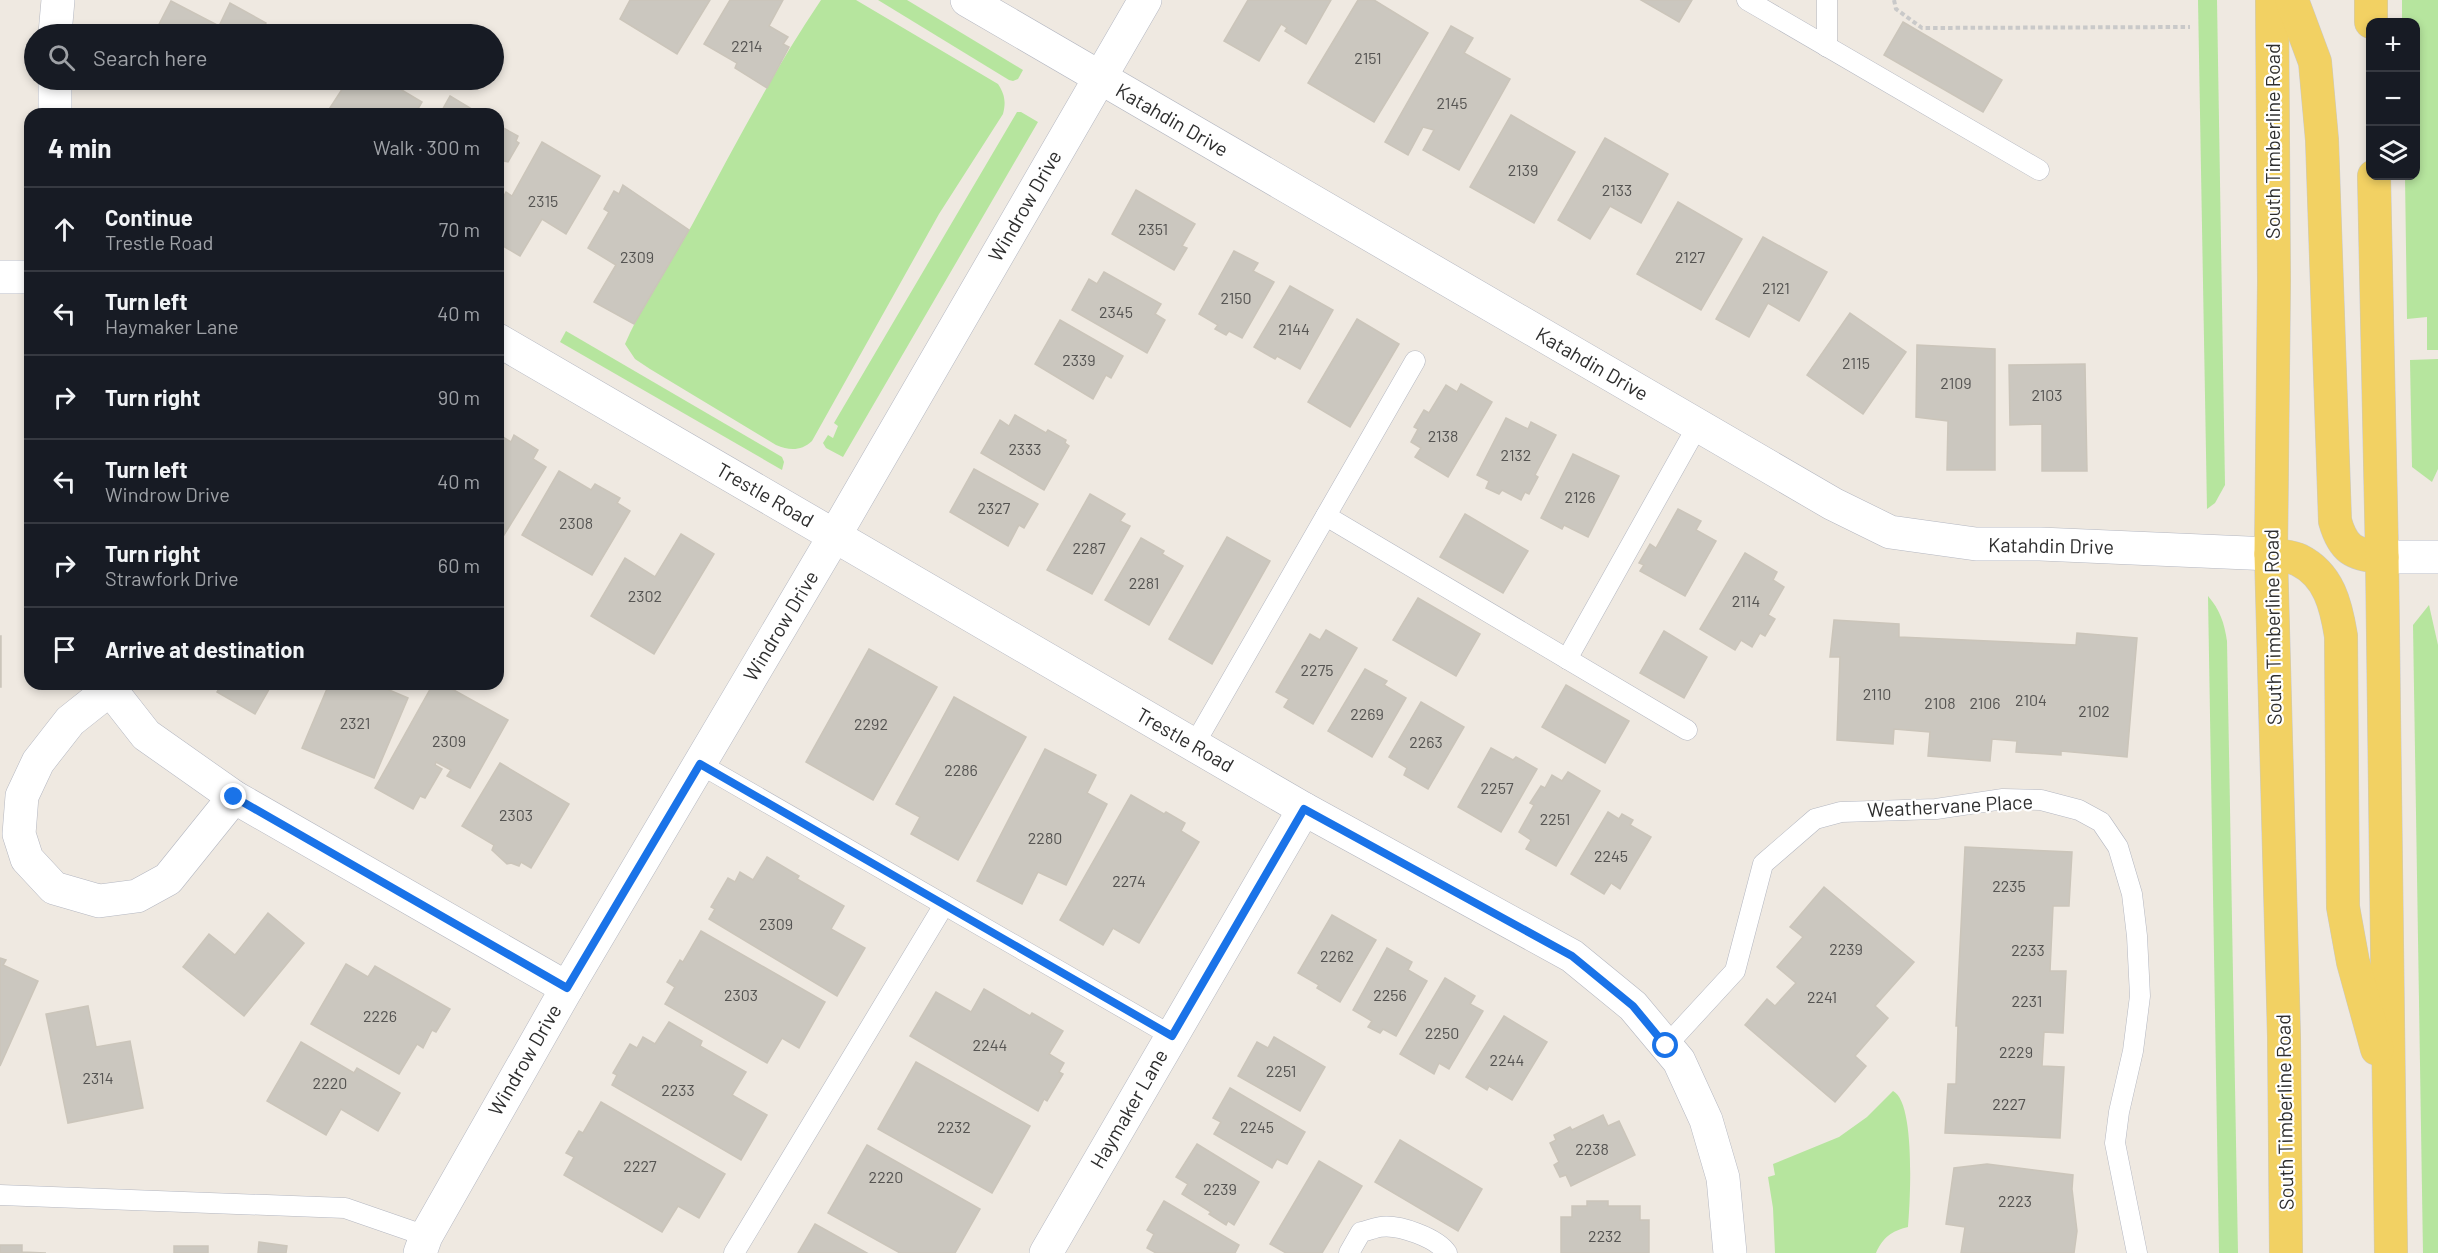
<!DOCTYPE html>
<html lang="en">
<head>
<meta charset="utf-8">
<style>
	:root { --surface:#171b24; --page:#242831; --text:#f1f3f6; --muted:#9ea1a6; --line:#363941 }
	body { margin:0; font-family:Barlow,sans-serif; background:var(--page); color:var(--text) }
	.controls { position:absolute; right:18px; top:18px; display:grid; overflow:hidden; border-radius:12px; box-shadow:0 3px 9px #0003 }
	.controls button { width:54px; height:54px; display:grid; place-items:center; padding:0; border:0; border-bottom:2px solid var(--line); background:var(--surface); color:var(--text); font:30px sans-serif }
	.stop { position:absolute; width:18px; height:18px; margin:-14px; border:4px solid #1a73e8; border-radius:50%; background:#fff }
	.stop.end { background:#1a73e8; border-color:#fff; box-shadow:0 2px 6px #0008 }
	.list { margin:0; padding:0; list-style:none }
	h2 { display:flex; justify-content:space-between; align-items:center; height:78px; margin:0; padding:0 24px; font-size:26px }
	h2 small { font-size:20px; font-weight:400; color:var(--muted) }
	.list li { display:grid; grid-template-columns:39px 1fr auto; gap:18px; align-items:center; box-sizing:border-box; height:84px; padding:0 24px; border-top:2px solid var(--line) }
	.list b { display:block; font-size:22px; white-space:nowrap }
	.list p { margin:0; font-size:20px; white-space:nowrap; color:var(--muted) }
	.list em { font-size:20px; font-style:normal; color:var(--muted) }
	.icon { flex:none; width:33px; height:33px; fill:none; stroke:currentColor; stroke-width:2; stroke-linecap:round; stroke-linejoin:round }
	.map { position:relative; flex:none; width:2438px; height:1253px; overflow:hidden }
	.search { position:absolute; background:var(--surface); box-shadow:0 3px 9px #0003; left:24px; top:24px; width:480px; height:66px; display:flex; align-items:center; gap:15px; box-sizing:border-box; padding:0 21px; border-radius:33px; color:var(--muted); font-size:22px }
	.panel { position:absolute; background:var(--surface); box-shadow:0 3px 9px #0003; left:24px; top:108px; width:480px; height:582px; border-radius:18px }
	.map>svg:first-child { display:block }
</style>
</head>
<body>
<div class="map">
<svg width="2438" height="1253" viewBox="0 0 2438 1253">
	<rect width="100%" height="100%" fill="#efe9e1"/>
	<g fill="#b6e59e">
		<path d="M821,0h35l142,84c7,11 8,18 5,30l-64,100 -127,227c-11,10 -22,10 -36,4l-126,-76 -15,-10 -10,-15c18,-42 45,-79 67,-119 41,-76 81,-154 129,-225z"/>
		<polygon points="878,0 907,0 1023,70 1018,79 1013,81 1009,80"/>
		<polygon points="2198,0 2217,0 2225,485 2215,503 2207,509"/>
		<polygon points="2402,0 2438,0 2438,350 2427,350 2427,317 2407,319 2405,176 2416,176 2416,22 2402,22"/>
		<polygon points="1017,112 1021,112 1038,122 843,457 826,448 823,443 828,435 833,438 838,426 834,423"/>
		<polygon points="566,331 782,457 784,462 782,470 560,342"/>
		<polygon points="2438,359 2438,469 2432,482 2412,467 2410,360"/>
		<path d="M2208,596c12,14 16,26 19,45l11,612h-19z"/>
		<polygon points="2429,605 2438,645 2438,1253 2423,1253 2413,625"/>
		<path d="M1893,1091c23,11 17,113 15,136 -16,4 -25,10 -32,26h-101l-2,-45 -5,-31 7,-2 -2,-11 66,-27 28,-20z"/>
	</g>
	<g fill="#cbc7bf" stroke="#cbc5ba" stroke-width="1.5">
		<polygon points="630,0 710,0 677,54 620,19"/>
		<polygon points="730,0 783,0 769,26 788,37 783,44 789,47 767,88 735,68 737,63 704,44"/>
		<polygon points="1248,0 1331,0 1306,44 1285,31 1287,28 1281,24 1259,61 1224,41"/>
		<polygon points="1358,0 1374,0 1428,33 1374,122 1308,83"/>
		<polygon points="1641,0 1692,0 1679,22"/>
		<polygon points="171,1 219,26 230,3 266,23 259,34 154,34"/>
		<polygon points="1903,22 2002,80 1983,112 1884,55"/>
		<polygon points="1451,26 1473,38 1464,53 1510,79 1459,170 1423,150 1434,130 1423,127 1408,155 1385,142"/>
		<polygon points="348,80 385,80 422,102 415,114 326,114"/>
		<polygon points="450,96 480,114 440,114"/>
		<polygon points="1511,115 1575,152 1534,223 1470,187"/>
		<polygon points="498,125 518,136 516,141 519,143 508,162 504,161 498,172"/>
		<polygon points="1605,138 1668,174 1641,223 1610,206 1590,239 1558,220"/>
		<polygon points="542,142 600,176 566,234 542,219 520,256 498,243 498,207 506,192 512,196"/>
		<polygon points="623,185 689,230 634,324 594,302 616,265 588,248 609,212 604,209 614,191 619,194"/>
		<polygon points="1136,190 1195,224 1182,246 1187,248 1174,270 1112,234"/>
		<polygon points="1678,202 1742,239 1701,310 1637,274"/>
		<polygon points="1763,237 1827,272 1799,321 1768,303 1749,337 1716,319"/>
		<polygon points="1234,251 1258,263 1253,271 1274,282 1242,338 1229,331 1226,335 1215,329 1218,325 1199,314"/>
		<polygon points="1104,272 1161,304 1155,314 1165,320 1147,353 1072,310 1089,279 1097,284"/>
		<polygon points="1290,286 1333,310 1300,369 1277,356 1275,359 1254,347"/>
		<polygon points="1850,313 1906,352 1863,414 1807,375"/>
		<polygon points="1357,319 1399,344 1350,427 1308,402"/>
		<polygon points="1060,320 1123,356 1111,378 1106,375 1093,399 1035,364"/>
		<polygon points="1917,345 1995,349 1995,470 1947,470 1948,421 1916,417"/>
		<polygon points="2085,364 2087,471 2042,471 2042,424 2010,425 2009,365"/>
		<polygon points="1461,384 1492,402 1448,477 1415,457 1421,448 1411,442 1418,429 1414,427 1424,410 1429,413 1446,385 1457,392"/>
		<polygon points="1015,415 1046,433 1048,430 1066,440 1065,443 1069,446 1044,490 981,453 1000,420 1009,426"/>
		<polygon points="1506,418 1528,429 1531,422 1556,435 1535,475 1538,477 1529,494 1525,492 1521,500 1502,490 1499,494 1486,488 1489,481 1477,475"/>
		<polygon points="498,434 511,442 514,435 538,450 533,459 546,467 504,535 498,531"/>
		<polygon points="1573,454 1619,476 1588,537 1564,525 1562,529 1541,518"/>
		<polygon points="974,469 1038,504 1024,528 1019,525 1008,546 950,512"/>
		<polygon points="559,471 591,490 595,484 620,498 617,503 630,511 592,575 522,535"/>
		<polygon points="1090,494 1125,514 1120,521 1130,526 1092,594 1047,570"/>
		<polygon points="1678,509 1701,521 1696,530 1716,541 1685,596 1640,571 1644,565 1639,563 1650,544 1656,548"/>
		<polygon points="1465,514 1528,551 1503,593 1440,557"/>
		<polygon points="681,534 714,554 654,654 591,616 625,558 655,577"/>
		<polygon points="1227,537 1270,561 1212,664 1169,639"/>
		<polygon points="1141,538 1164,551 1162,554 1183,566 1149,625 1105,600"/>
		<polygon points="1745,553 1777,572 1773,580 1784,587 1768,615 1775,619 1765,636 1760,633 1752,647 1741,640 1735,650 1700,629"/>
		<polygon points="1418,598 1480,634 1456,676 1393,640"/>
		<polygon points="1834,620 1899,624 1899,637 2076,645 2077,633 2137,638 2127,757 2061,751 2061,755 2016,752 2017,741 1992,739 1990,761 1928,756 1930,732 1894,729 1893,744 1837,740 1840,657 1830,657"/>
		<polygon points="1326,630 1357,648 1313,724 1284,707 1289,699 1276,692 1310,634 1320,640"/>
		<polygon points="1664,631 1707,657 1684,698 1640,673"/>
		<rect x="0" y="636" width="1" height="51"/>
		<polygon points="869,649 937,687 873,800 806,762"/>
		<polygon points="1365,669 1387,681 1384,685 1406,698 1372,757 1328,731"/>
		<polygon points="222,684 272,684 255,714 217,692"/>
		<polygon points="329,684 375,684 408,698 374,778 302,748"/>
		<polygon points="433,684 443,684 508,720 470,788 447,776 451,770 436,762 435,765 442,769 425,798 420,796 413,809 375,788"/>
		<polygon points="1566,685 1629,721 1605,763 1542,727"/>
		<polygon points="954,697 1026,737 958,860 911,834 920,817 896,804"/>
		<polygon points="1421,702 1464,727 1428,789 1404,775 1407,768 1389,757"/>
		<polygon points="1491,748 1513,760 1516,757 1537,769 1501,832 1458,807"/>
		<polygon points="1045,749 1096,775 1087,793 1107,804 1066,885 1038,872 1022,904 977,881"/>
		<polygon points="500,763 569,804 531,868 521,862 519,866 511,863 507,864 492,850 494,845 462,826"/>
		<polygon points="1568,772 1600,791 1556,866 1526,849 1531,840 1519,832 1534,805 1530,803 1541,786 1545,788 1552,775 1562,781"/>
		<polygon points="1131,795 1164,814 1166,812 1185,823 1181,831 1199,842 1139,943 1113,928 1103,945 1060,920"/>
		<polygon points="1608,812 1619,819 1622,814 1633,820 1630,825 1651,837 1620,889 1611,883 1604,894 1571,874"/>
		<polygon points="1965,847 2072,852 2069,906 2053,906 2050,971 2066,971 2063,1033 2044,1032 2042,1066 2064,1067 2060,1138 1945,1133 1948,1084 1956,1084 1958,1026 1956,1026"/>
		<polygon points="767,857 799,876 797,879 844,906 831,929 865,948 837,996 709,919 715,909 711,907 728,878 735,882 740,872 753,880"/>
		<polygon points="1824,887 1914,962 1875,1006 1888,1018 1855,1056 1866,1066 1835,1102 1745,1025 1767,999 1775,1006 1796,983 1777,967 1803,937 1790,927"/>
		<polygon points="268,913 304,943 244,1016 183,967 209,934 235,955"/>
		<polygon points="1332,915 1376,940 1340,1002 1317,988 1319,985 1298,973"/>
		<polygon points="701,931 825,1002 799,1048 782,1038 767,1063 665,1004 675,987 667,982 680,960 683,962"/>
		<polygon points="1387,948 1412,962 1408,970 1427,981 1396,1036 1383,1029 1380,1033 1368,1027 1372,1021 1353,1010"/>
		<polygon points="0,958 6,960 3,965 38,981 0,1066"/>
		<polygon points="346,964 368,977 375,966 450,1009 436,1032 432,1030 423,1048 417,1044 399,1074 311,1024"/>
		<polygon points="1445,978 1475,996 1470,1004 1483,1011 1449,1069 1439,1063 1434,1074 1400,1054"/>
		<polygon points="984,989 1030,1016 1032,1013 1063,1031 1049,1054 1064,1063 1059,1072 1063,1074 1047,1101 1044,1099 1038,1111 910,1036 936,992 971,1012"/>
		<polygon points="88,1006 96,1047 130,1041 143,1108 68,1123 46,1014"/>
		<polygon points="1504,1016 1547,1042 1512,1100 1489,1086 1487,1090 1466,1077"/>
		<polygon points="669,1022 702,1041 700,1046 746,1072 732,1095 767,1115 741,1160 612,1085 617,1075 613,1073 630,1044 637,1048 643,1037 655,1044"/>
		<polygon points="1274,1037 1325,1067 1300,1111 1238,1076 1257,1042 1268,1048"/>
		<polygon points="301,1042 354,1073 357,1068 400,1093 378,1131 341,1109 326,1135 267,1101"/>
		<polygon points="916,1062 1030,1126 992,1193 878,1129"/>
		<polygon points="1230,1088 1305,1132 1287,1164 1277,1159 1272,1168 1214,1134 1221,1122 1213,1118"/>
		<polygon points="601,1102 725,1174 699,1218 678,1206 662,1232 564,1175 574,1157 566,1153 579,1131 583,1133"/>
		<polygon points="1603,1115 1608,1126 1619,1121 1635,1155 1571,1186 1566,1175 1560,1177 1554,1165 1559,1162 1550,1143 1556,1140 1554,1135 1570,1127 1572,1130"/>
		<polygon points="1400,1140 1482,1189 1458,1231 1375,1182"/>
		<polygon points="1197,1144 1259,1182 1234,1225 1228,1221 1226,1225 1209,1214 1211,1212 1182,1194 1188,1184 1176,1177"/>
		<polygon points="867,1145 980,1209 955,1253 900,1253 828,1213"/>
		<polygon points="1319,1161 1362,1186 1322,1253 1286,1253 1270,1244"/>
		<polygon points="1987,1164 2073,1175 2072,1189 2077,1231 2074,1253 1961,1253 1965,1227 1946,1224 1954,1168"/>
		<polygon points="1164,1201 1239,1245 1235,1253 1156,1253 1147,1248 1154,1234 1147,1230"/>
		<polygon points="1587,1201 1608,1201 1608,1206 1640,1206 1640,1220 1649,1220 1649,1253 1561,1253 1561,1217 1572,1217 1572,1206 1587,1206"/>
		<polygon points="815,1224 867,1253 798,1253"/>
		<polygon points="259,1242 287,1246 286,1253 258,1253"/>
		<polygon points="0,1245 22,1245 22,1252 46,1253 0,1253"/>
		<rect x="174" y="1246" width="34" height="7"/>
	</g>
	<g fill="none" stroke-linecap="round" stroke-linejoin="round">
		<defs>
			<g id="lane">
				<polyline points="1747,0 2039,170"/>
				<polyline points="1827,47 1827,0"/>
				<polyline points="1326,516 1687,730"/>
				<polyline points="1567,659 1698,425"/>
				<polyline points="1194,745 1415,361"/>
				<polyline points="700,764 1172,1036"/>
				<polyline points="1666,1046 1735,971 1763,864 1815,819 1841,812 1936,809 2003,799 2041,800 2079,810 2101,822 2118,847 2132,894 2137,936 2140,996 2133,1051 2119,1112 2115,1143 2137,1253"/>
				<polyline points="0,1195 345,1208 426,1236"/>
				<polyline points="734,1253 944,905"/>
				<path d="M1349,1253l12,-21c6,-1 13,-4 19,-5 19,-3 57,11 67,26"/>
			</g>
			<g id="street">
				<polyline points="967,0 1833,504 1890,532 1976,544 2040,544 2271,554"/>
				<polyline points="55,34 58,0"/>
				<polyline points="55,114 55,80"/>
				<polyline points="0,277 30,277"/>
				<polyline points="498,340 1304,809 1572,956 1633,1006 1679,1061 1706,1120 1723,1178 1730,1253"/>
				<polyline points="2382,557 2438,557"/>
				<polyline points="106,684 146,735 234,797 567,988"/>
				<polyline points="109,690 70,721 38,762 22,796 19,834 27,859 54,888 99,901 137,896 168,879 234,797"/>
				<polyline points="420,1253 426,1236 567,988 835,535 1145,0"/>
				<polyline points="1046,1253 1304,809"/>
			</g>
			<g id="primary">
				<polyline points="2272,0 2274,281 2271,554 2284,1037 2286,1253"/>
				<path d="M2292,0l23,62 7,78 13,381c8,28 18,34 47,36"/>
				<polyline points="2371,0 2371,22"/>
				<polyline points="2374,176 2382,557 2391,1253"/>
				<path d="M2271,554c8,2 20,2 28,6 30,15 37,45 42,76l2,271 10,55 24,87"/>
			</g>
		</defs>
		<use href="#lane" stroke="#b4b7c1" stroke-width="21"/>
		<use href="#street" stroke="#b4b7c1" stroke-width="34"/>
		<use href="#primary" stroke="#c9c9c9" stroke-width="34"/>
		<polyline stroke="#c9c9c9" stroke-width="4" stroke-dasharray="4.5 3" stroke-linecap="butt" points="1894,0 1896,9 1922,28 2190,27"/>
		<use href="#lane" stroke="#fff" stroke-width="20"/>
		<use href="#street" stroke="#fff" stroke-width="33"/>
		<use href="#primary" stroke="#f2d163" stroke-width="33"/>
	</g>
	<g fill="none" stroke-linecap="round" stroke-linejoin="round">
		<polyline stroke="#1a73e8" stroke-width="8" points="234,797 567,988 700,764 1172,1036 1304,809 1572,956 1633,1006 1666,1046"/>
	</g>
	<g text-anchor="middle" stroke-width="4.5" stroke-linejoin="round" paint-order="stroke">
		<g font-size="16" fill="#555452">
			<text x="747" y="52">2214</text>
			<text x="1368" y="64">2151</text>
			<text x="1452" y="109">2145</text>
			<text x="1523" y="176">2139</text>
			<text x="1617" y="196">2133</text>
			<text x="543" y="207">2315</text>
			<text x="1153" y="235">2351</text>
			<text x="637" y="263">2309</text>
			<text x="1690" y="263">2127</text>
			<text x="1776" y="294">2121</text>
			<text x="1236" y="304">2150</text>
			<text x="1116" y="318">2345</text>
			<text x="1294" y="335">2144</text>
			<text x="1079" y="366">2339</text>
			<text x="1856" y="369">2115</text>
			<text x="1956" y="389">2109</text>
			<text x="2047" y="401">2103</text>
			<text x="1443" y="442">2138</text>
			<text x="1025" y="455">2333</text>
			<text x="1516" y="461">2132</text>
			<text x="1580" y="503">2126</text>
			<text x="994" y="514">2327</text>
			<text x="576" y="529">2308</text>
			<text x="1089" y="554">2287</text>
			<text x="1144" y="589">2281</text>
			<text x="645" y="602">2302</text>
			<text x="1746" y="607">2114</text>
			<text x="1317" y="676">2275</text>
			<text x="1877" y="700">2110</text>
			<text x="2031" y="706">2104</text>
			<text x="1940" y="709">2108</text>
			<text x="1985" y="709">2106</text>
			<text x="2094" y="717">2102</text>
			<text x="1367" y="720">2269</text>
			<text x="355" y="729">2321</text>
			<text x="871" y="730">2292</text>
			<text x="449" y="747">2309</text>
			<text x="1426" y="748">2263</text>
			<text x="961" y="776">2286</text>
			<text x="1497" y="794">2257</text>
			<text x="516" y="821">2303</text>
			<text x="1555" y="825">2251</text>
			<text x="1045" y="844">2280</text>
			<text x="1611" y="862">2245</text>
			<text x="1129" y="887">2274</text>
			<text x="2009" y="892">2235</text>
			<text x="776" y="930">2309</text>
			<text x="1846" y="955">2239</text>
			<text x="2028" y="956">2233</text>
			<text x="1337" y="962">2262</text>
			<text x="741" y="1001">2303</text>
			<text x="1390" y="1001">2256</text>
			<text x="1822" y="1003">2241</text>
			<text x="2027" y="1007">2231</text>
			<text x="380" y="1022">2226</text>
			<text x="1442" y="1039">2250</text>
			<text x="990" y="1051">2244</text>
			<text x="2016" y="1058">2229</text>
			<text x="1507" y="1066">2244</text>
			<text x="1281" y="1077">2251</text>
			<text x="98" y="1084">2314</text>
			<text x="330" y="1089">2220</text>
			<text x="678" y="1096">2233</text>
			<text x="2009" y="1110">2227</text>
			<text x="954" y="1133">2232</text>
			<text x="1257" y="1133">2245</text>
			<text x="1592" y="1155">2238</text>
			<text x="640" y="1172">2227</text>
			<text x="886" y="1183">2220</text>
			<text x="1220" y="1195">2239</text>
			<text x="2015" y="1207">2223</text>
			<text x="1605" y="1242">2232</text>
		</g>
		<g font-size="20" fill="#2e2e2e" stroke="#fff">
			<text transform="translate(1172 120) rotate(30)" y="7">Katahdin Drive</text>
			<text transform="translate(2273 141) rotate(-90)" y="7">South Timberline Road</text>
			<text transform="translate(1025 206) rotate(-60)" y="7">Windrow Drive</text>
			<text transform="translate(1592 364) rotate(30)" y="7">Katahdin Drive</text>
			<text transform="translate(765 495) rotate(30)" y="7">Trestle Road</text>
			<text transform="translate(2051 546) rotate(1)" y="7">Katahdin Drive</text>
			<text transform="translate(781 626) rotate(-59)" y="7">Windrow Drive</text>
			<text transform="translate(2273 627) rotate(-91)" y="7">South Timberline Road</text>
			<text transform="translate(1185 740) rotate(30)" y="7">Trestle Road</text>
			<text transform="translate(1950 806) rotate(-3)" y="7">Weathervane Place</text>
			<text transform="translate(525 1060) rotate(-60)" y="7">Windrow Drive</text>
			<text transform="translate(1129 1109) rotate(-60)" y="7">Haymaker Lane</text>
			<text transform="translate(2285 1112) rotate(-91)" y="7">South Timberline Road</text>
		</g>
	</g>
</svg>
<div class="controls">
<button>+</button>
<button>−</button>
<button><svg class="icon" aria-label="layers" viewBox="0 0 24 24"><path d="M12 4l9 5-9 5-9-5zM3 14l9 5 9-5"/></svg></button>
</div>
<div class="stop" style="left:1666px;top:1046px"></div>
<div class="stop end" style="left:234px;top:797px"></div>
<div class="search"><svg class="icon" aria-label="search" viewBox="0 0 24 24"><circle cx="10" cy="10" r="6"/><path d="M15 15l6 6"/></svg>Search here</div>
<section class="panel">
<h2>4 min<small>Walk · 300 m</small></h2>
<ul class="list">
<li><svg class="icon" aria-label="ahead" viewBox="0 0 24 24"><path d="M12 20V5M6 11l6-6 6 6"/></svg><div><b>Continue</b><p>Trestle Road</p></div><em>70 m</em></li>
<li><svg class="icon" aria-label="left" viewBox="0 0 24 24"><path d="M17 20v-9H6M10 6l-5 5 5 5"/></svg><div><b>Turn left</b><p>Haymaker Lane</p></div><em>40 m</em></li>
<li><svg class="icon" aria-label="right" viewBox="0 0 24 24"><path d="M7 20v-9h11M14 6l5 5-5 5"/></svg><div><b>Turn right</b></div><em>90 m</em></li>
<li><svg class="icon" aria-label="left" viewBox="0 0 24 24"><path d="M17 20v-9H6M10 6l-5 5 5 5"/></svg><div><b>Turn left</b><p>Windrow Drive</p></div><em>40 m</em></li>
<li><svg class="icon" aria-label="right" viewBox="0 0 24 24"><path d="M7 20v-9h11M14 6l5 5-5 5"/></svg><div><b>Turn right</b><p>Strawfork Drive</p></div><em>60 m</em></li>
<li><svg class="icon" aria-label="arrive" viewBox="0 0 24 24"><path d="M6 21V4h12l-3 4 3 4H6"/></svg><div><b>Arrive at destination</b></div></li>
</ul>
</section>
</div>
</body>
</html>
